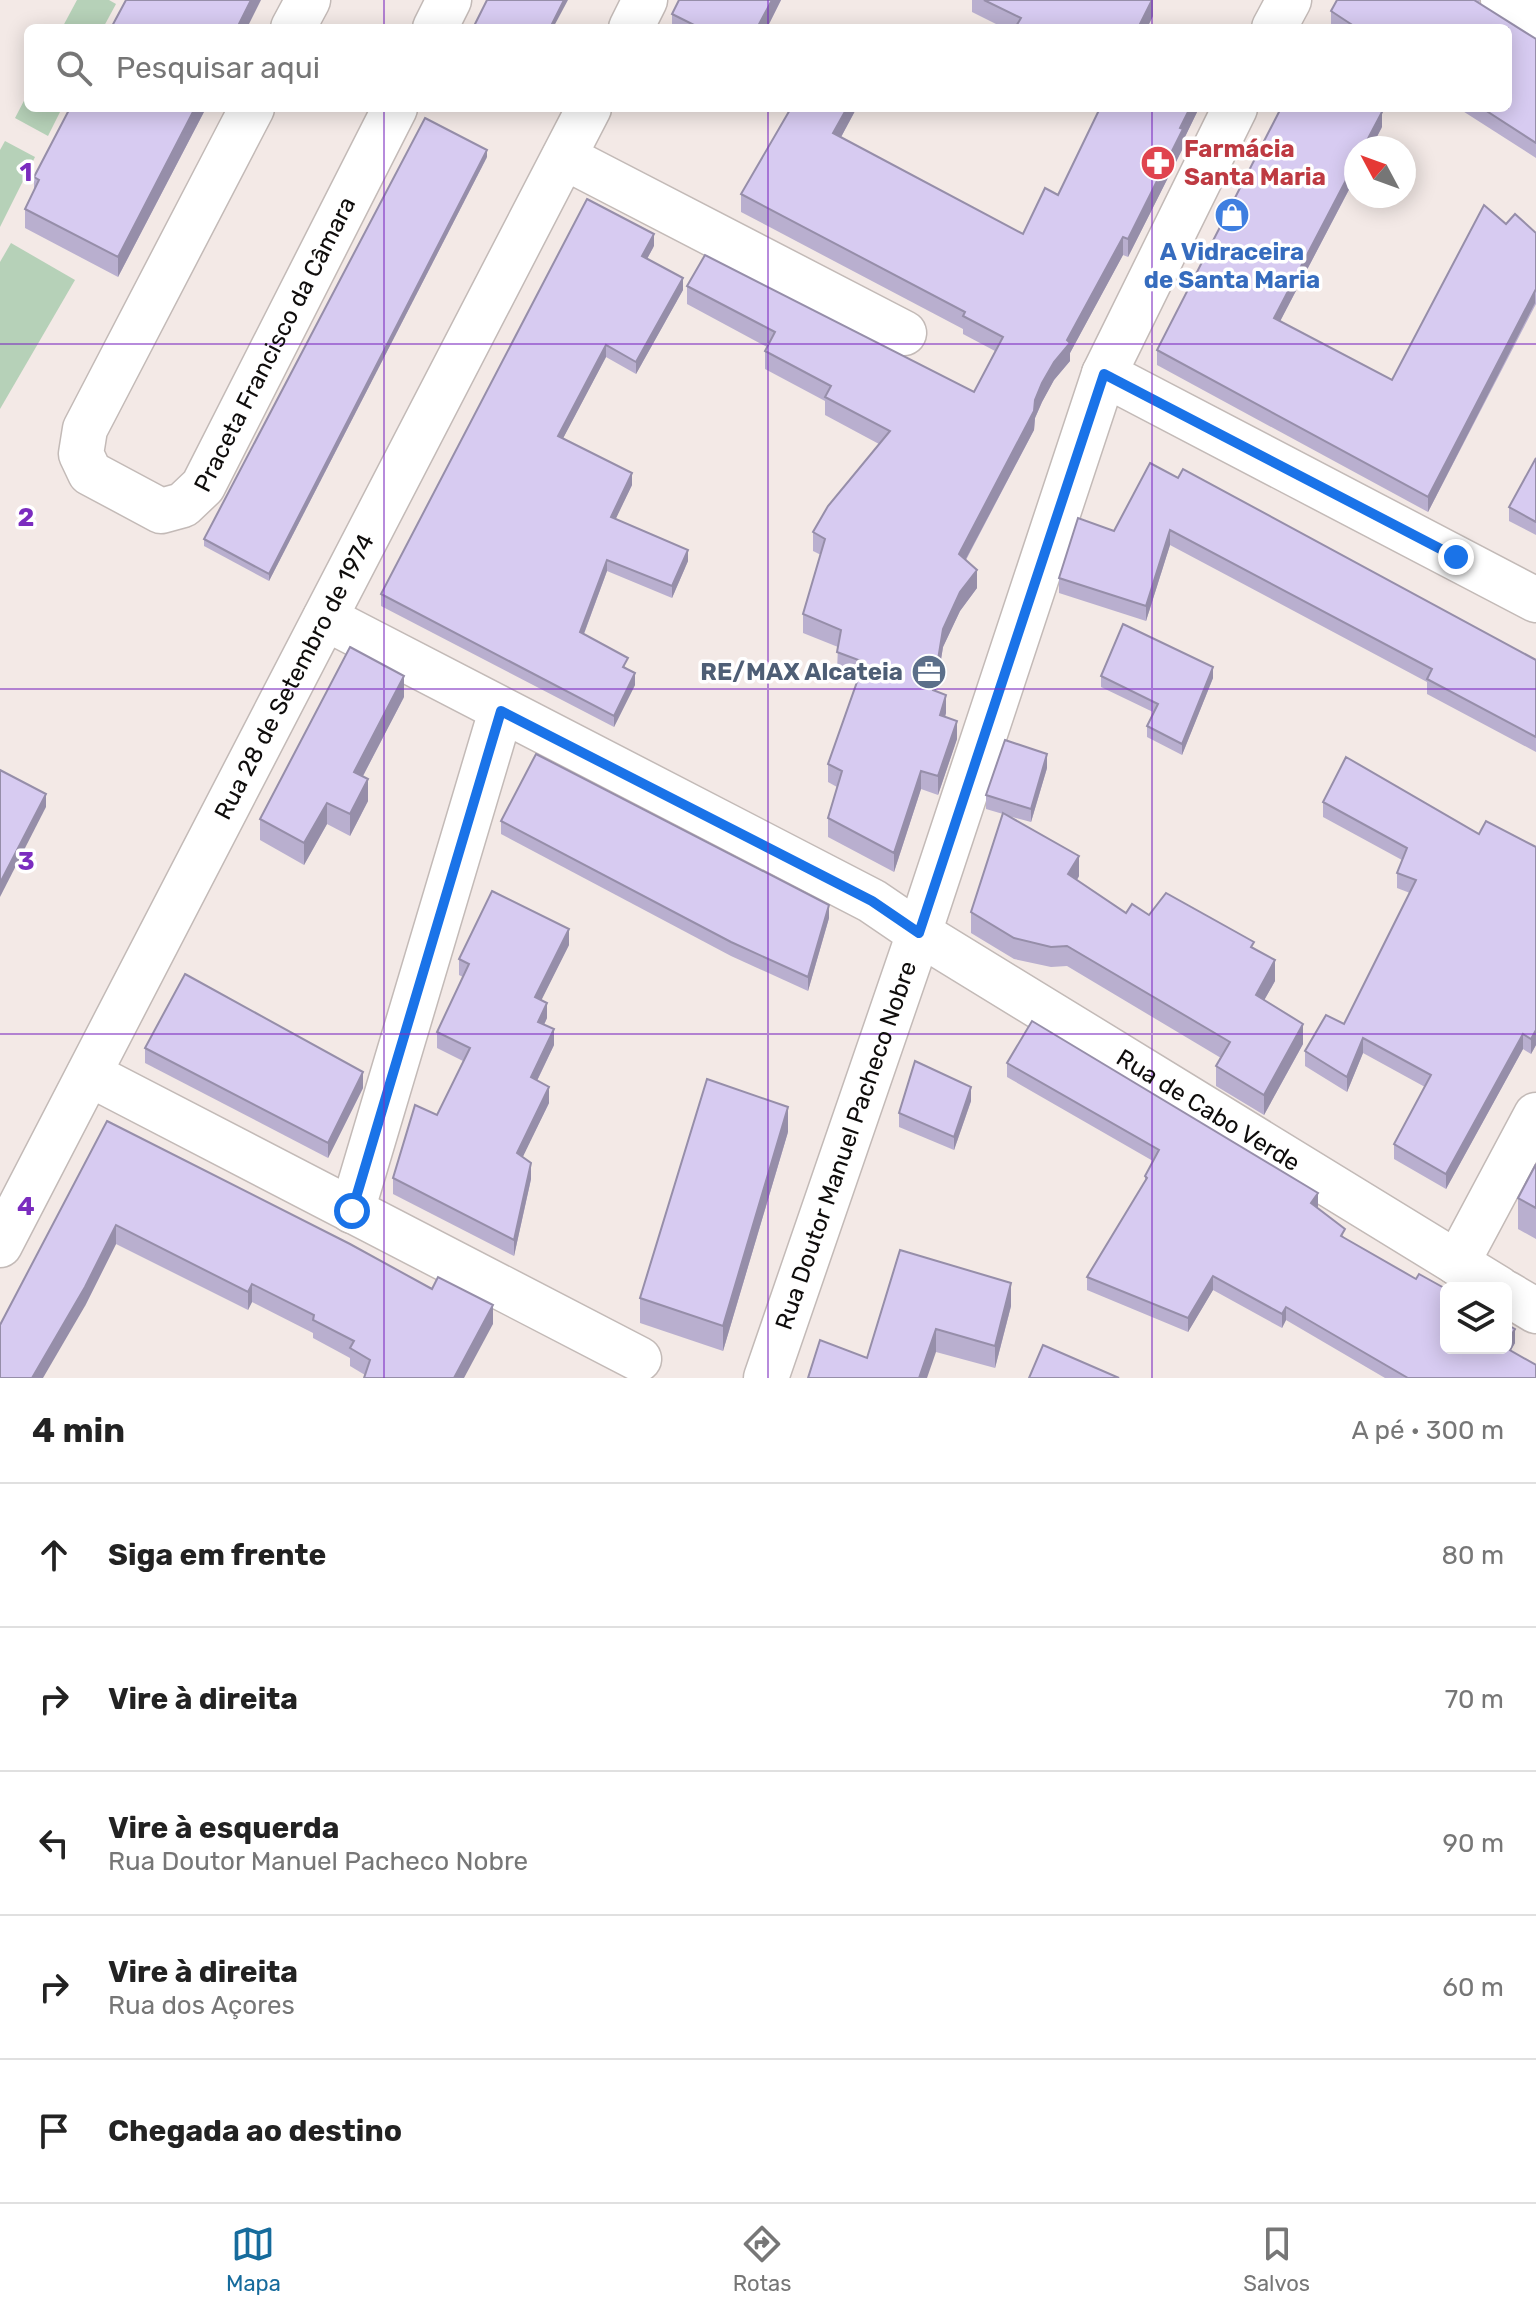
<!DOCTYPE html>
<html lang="pt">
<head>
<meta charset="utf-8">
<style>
	:root { --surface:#fff; --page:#f6f6f6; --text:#222; --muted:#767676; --line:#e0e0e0; --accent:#166b9c }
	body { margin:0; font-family:Rubik,sans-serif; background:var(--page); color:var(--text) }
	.controls { position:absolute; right:24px; bottom:24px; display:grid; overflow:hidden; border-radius:12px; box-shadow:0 4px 20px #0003 }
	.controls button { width:72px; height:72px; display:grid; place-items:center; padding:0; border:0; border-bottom:2px solid var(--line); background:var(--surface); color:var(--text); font:40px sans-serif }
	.compass { position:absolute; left:1344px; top:136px; width:72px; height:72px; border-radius:50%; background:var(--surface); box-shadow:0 4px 20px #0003; rotate:311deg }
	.stop { position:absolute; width:24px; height:24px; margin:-18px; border:6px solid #1a73e8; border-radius:50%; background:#fff }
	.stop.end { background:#1a73e8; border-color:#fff; box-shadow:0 2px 8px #0008 }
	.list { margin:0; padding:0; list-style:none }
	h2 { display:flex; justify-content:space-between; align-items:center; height:104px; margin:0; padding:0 32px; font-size:34px }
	h2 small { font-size:26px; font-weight:400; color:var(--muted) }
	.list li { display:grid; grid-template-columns:52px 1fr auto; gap:24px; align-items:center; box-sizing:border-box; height:144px; padding:0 32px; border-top:2px solid var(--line) }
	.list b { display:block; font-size:30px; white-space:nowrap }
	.list p { margin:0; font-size:26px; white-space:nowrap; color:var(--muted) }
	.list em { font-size:26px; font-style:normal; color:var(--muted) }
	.icon { flex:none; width:44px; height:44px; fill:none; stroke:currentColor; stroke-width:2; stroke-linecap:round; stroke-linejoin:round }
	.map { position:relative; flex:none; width:1536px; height:1378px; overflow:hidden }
	.search { position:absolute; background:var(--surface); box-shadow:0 4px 20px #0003; left:24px; right:24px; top:24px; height:88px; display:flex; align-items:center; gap:20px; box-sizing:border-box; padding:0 28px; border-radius:12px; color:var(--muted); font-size:30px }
	.sheet { height:824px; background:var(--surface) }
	nav { display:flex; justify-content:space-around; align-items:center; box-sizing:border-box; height:112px; border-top:2px solid var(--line); background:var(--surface); font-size:22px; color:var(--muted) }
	nav a { display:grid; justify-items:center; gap:4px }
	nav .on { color:var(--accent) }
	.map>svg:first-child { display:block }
</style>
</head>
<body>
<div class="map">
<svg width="1536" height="1378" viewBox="0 0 1536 1378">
	<rect width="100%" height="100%" fill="#f3e9e6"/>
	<g fill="#b6d1b8">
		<polygon points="77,0 109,0 116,4 103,28 62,28"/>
		<polygon points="28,93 28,108 62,108 48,136 15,118"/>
		<polygon points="5,141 35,157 0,227 0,150"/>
		<polygon points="11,243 75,280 0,409 0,262"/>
	</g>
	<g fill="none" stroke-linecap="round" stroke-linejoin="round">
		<defs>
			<g id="minor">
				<polyline points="1503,0 1536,20"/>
				<polyline points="293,28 308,0"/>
				<polyline points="435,28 449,0"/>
				<polyline points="631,28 645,0"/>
				<polyline points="1274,28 1289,0"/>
				<path id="s1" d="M252,108l-167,321 -4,25 9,19 71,38 22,-6 20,-19 192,-378"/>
				<polyline points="564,157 904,333"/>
				<polyline points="1104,374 1536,600"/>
				<path id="s2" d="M325,618l547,283 47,32 579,355"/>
				<polyline points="89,1074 639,1359"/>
				<polyline points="352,1211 501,711"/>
				<path id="s3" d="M0,1245l589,-1137"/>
				<polyline points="1457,1263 1536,1115"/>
				<polyline points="1506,1293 1536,1311"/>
				<path id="s4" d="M766,1378l153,-445 185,-559 131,-266"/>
			</g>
		</defs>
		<use href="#minor" stroke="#c3bab7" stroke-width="47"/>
		<use href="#minor" stroke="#fff" stroke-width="44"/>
	</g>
	<g fill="#b9afcf">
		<polygon points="679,0 781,0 767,28 672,28 672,14"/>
		<polygon points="972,0 1153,0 1153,16 1147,28 1004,28 972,12"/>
		<polygon points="1480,0 1479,3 1536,39 1536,158 1458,108 1508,108 1508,28 1334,28 1331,26 1331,11"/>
		<polygon points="206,108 118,277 25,228 25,209 34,191 34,177"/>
		<polygon points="855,108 855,111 841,137 1023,234 1058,195 1100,108 1199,108 1183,141 1183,148 1128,257 1123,255 1070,353 1070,361 1054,380 1042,402 1035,418 1034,430 966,560 977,588 960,611 943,647 936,691 946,713 945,717 957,739 938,795 921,789 894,872 828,837 828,818 837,787 828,782 828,764 858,678 837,670 838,647 803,633 803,614 821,555 813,551 813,532 879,444 825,415 825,401 765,369 765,351 767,347 687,304 687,286 974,392 995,351 963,334 963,329 741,212 741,194"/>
		<polygon points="1382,127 1280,321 1392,380 1506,224 1536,233 1536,304 1428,512 1157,365 1157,350"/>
		<polygon points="487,157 269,581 204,546 204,539"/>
		<polygon points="654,246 647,259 683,290 636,374 606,357 563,438 632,485 615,519 688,561 672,598 607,571 584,634 628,669 635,685 614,727 381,606 381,594"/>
		<polygon points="1536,458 1536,535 1509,521 1509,507"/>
		<polygon points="1178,478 1536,660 1536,752 1427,694 1427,682 1170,545 1146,621 1059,593 1059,578"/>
		<polygon points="1101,676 1213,678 1182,755 1147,737 1147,726 1153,712 1101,687"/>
		<polygon points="404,697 363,776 368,801 350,836 327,824 304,865 260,840 260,819"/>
		<polygon points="1047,768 1031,822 1008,816 1079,876 1077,880 1126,913 1149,915 1254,949 1275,981 1264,1000 1303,1044 1264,1115 1216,1086 1216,1066 1221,1058 1067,966 1051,967 1014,959 971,933 971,912 1003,814 986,809 986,795"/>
		<polygon points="1323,802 1479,834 1536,847 1536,1045 1531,1054 1523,1049 1446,1189 1394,1159 1394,1144 1425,1087 1363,1053 1347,1092 1305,1066 1305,1051 1344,1024 1410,893 1397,888 1397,873 1402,860 1323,817"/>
		<polygon points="501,821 829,918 808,991 731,956 501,834"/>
		<polygon points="569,945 541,1000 547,1018 544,1025 554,1045 537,1081 549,1103 522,1157 531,1179 514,1256 393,1194 393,1178 437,1115 463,1061 437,1048 437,1032 463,977 459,975 459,959"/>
		<polygon points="145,1048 363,1088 328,1158 145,1063"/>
		<polygon points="1007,1063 1318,1207 1317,1208 1345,1238 1515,1343 1511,1350 1536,1378 1385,1378 1286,1320 1282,1328 1213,1290 1188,1332 1087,1290 1087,1277 1145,1182 1145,1176 1153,1161 1007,1077"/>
		<polygon points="971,1101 954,1150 899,1127 899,1113"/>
		<polygon points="107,1121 493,1324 365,1375 350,1366 350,1358 313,1338 313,1333 252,1302 248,1310 116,1244 85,1306"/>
		<polygon points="788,1132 723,1351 640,1323 640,1298"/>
		<polygon points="1536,1164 1536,1239 1518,1229 1518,1198"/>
		<polygon points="900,1250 1011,1306 995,1368 936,1352 867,1358"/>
	</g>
	<g fill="#968ea9">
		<polygon points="251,0 261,0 247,28 237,28"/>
		<polygon points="564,0 568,0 553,28 550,28"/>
		<polygon points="772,0 781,0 767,28 757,28"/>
		<polygon points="1152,0 1153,0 1153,16 1147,28 1138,28"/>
		<polygon points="195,108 206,108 118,277 118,257"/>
		<polygon points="847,108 855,108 855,111 833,152 833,133"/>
		<polygon points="1190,108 1199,108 1183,141 1183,148 1128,257 1128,239"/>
		<polygon points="1382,112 1382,127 1371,148 1363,148"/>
		<polygon points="487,150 487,157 269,581 269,574"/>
		<polygon points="1356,161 1356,176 1274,333 1274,318"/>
		<polygon points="654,234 654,246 642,268 642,256"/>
		<polygon points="1123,237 1123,255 1070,353 1070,361 1054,380 1042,402 1035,418 1034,430 959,572 959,554 1042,383 1067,340"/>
		<polygon points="683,278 683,290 636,374 636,362"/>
		<polygon points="1535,288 1535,303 1428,512 1428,497"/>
		<polygon points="606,345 606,357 558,448 558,436"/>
		<polygon points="632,473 632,485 611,529 611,517"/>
		<polygon points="1170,530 1170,545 1146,621 1146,606"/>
		<polygon points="688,550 688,561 672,598 672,586"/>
		<polygon points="607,560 607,571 580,644 580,632"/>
		<polygon points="977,570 977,588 960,611 943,647 933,709 933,690 943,629 960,592"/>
		<polygon points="1213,667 1213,678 1182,755 1182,744"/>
		<polygon points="635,673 635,685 614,727 614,716"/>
		<polygon points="404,676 404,697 354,793 354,772"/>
		<polygon points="946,695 946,713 940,733 940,715"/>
		<polygon points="957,721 957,739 938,795 938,776"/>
		<polygon points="1047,754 1047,768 1031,822 1031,809"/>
		<polygon points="921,771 921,789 894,872 894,853"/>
		<polygon points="368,779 368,801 350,836 350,814"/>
		<polygon points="46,794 46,807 0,897 0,883"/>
		<polygon points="327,803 327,824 304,865 304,843"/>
		<polygon points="1079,856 1079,876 1068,895 1068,874"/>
		<polygon points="829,905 829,918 808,991 808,977"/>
		<polygon points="569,929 569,945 535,1013 535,997"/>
		<polygon points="1275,960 1275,981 1256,1015 1256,995"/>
		<polygon points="547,1003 547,1018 538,1037 538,1022"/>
		<polygon points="1303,1024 1303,1044 1264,1115 1264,1095"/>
		<polygon points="554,1029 554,1045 531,1093 531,1077"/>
		<polygon points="1536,1030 1536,1045 1531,1054 1531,1039"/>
		<polygon points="1523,1034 1523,1049 1446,1189 1446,1174"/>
		<polygon points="1363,1038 1363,1053 1347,1092 1347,1077"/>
		<polygon points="363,1072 363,1088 328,1158 328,1143"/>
		<polygon points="549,1087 549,1103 517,1169 517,1153"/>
		<polygon points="971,1087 971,1101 954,1150 954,1137"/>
		<polygon points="788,1107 788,1132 723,1351 723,1326"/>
		<polygon points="531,1163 531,1179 514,1256 514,1240"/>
		<polygon points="1318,1193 1318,1207 1311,1217 1311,1203"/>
		<polygon points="116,1225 116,1244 85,1306 43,1378 32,1378"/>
		<polygon points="1213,1276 1213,1290 1188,1332 1188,1318"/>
		<polygon points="1011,1283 1011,1306 995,1368 995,1346"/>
		<polygon points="252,1284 252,1302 248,1310 248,1292"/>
		<polygon points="493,1305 493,1324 464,1378 454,1378"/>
		<polygon points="1286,1307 1286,1320 1282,1328 1282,1314"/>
		<polygon points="936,1329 936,1352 927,1378 919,1378"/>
		<polygon points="1515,1329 1515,1343 1505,1361 1506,1344"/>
	</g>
	<g fill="#d7cbf1" stroke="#968ea9" stroke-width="2">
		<polygon points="126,0 251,0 237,28 111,28"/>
		<polygon points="487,0 564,0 550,28 473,28"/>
		<polygon points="679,0 772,0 757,28 700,28 672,14"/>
		<polygon points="984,0 1152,0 1138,28 1015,28 1021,18"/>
		<polygon points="1337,0 1474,0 1536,39 1536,143 1482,108 1508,108 1508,28 1357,28 1331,11"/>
		<polygon points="70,108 195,108 118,257 25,209 39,180 34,177"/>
		<polygon points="791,108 847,108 833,133 1023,234 1045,188 1058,195 1100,108 1190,108 1180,128 1183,129 1128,239 1123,237 1067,340 1070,343 1054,362 1042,383 1035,400 1034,411 959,554 977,570 960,592 943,629 933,690 946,695 940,715 957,721 938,776 921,771 894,853 828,818 842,771 828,764 864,662 837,652 841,630 803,614 825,539 813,532 828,506 890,431 825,397 831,386 765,351 775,332 687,286 705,255 974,392 1003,337 963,316 965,312 741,194"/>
		<polygon points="1281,108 1377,108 1382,112 1363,148 1356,148 1356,161 1274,318 1392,380 1484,205 1506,224 1515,214 1536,233 1536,289 1428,497 1157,350"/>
		<polygon points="425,118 487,150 269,574 204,539"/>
		<polygon points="587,199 654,234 642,256 683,278 636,362 606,345 558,436 632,473 611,517 688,550 672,586 607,560 580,632 628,658 623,667 635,673 614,716 381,594"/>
		<polygon points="1536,458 1536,522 1509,507"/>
		<polygon points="1150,463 1178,478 1183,469 1536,660 1536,737 1427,679 1432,669 1170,530 1146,606 1059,578 1078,518 1114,531"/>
		<polygon points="1123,624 1213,667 1182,744 1147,726 1158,704 1101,676"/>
		<polygon points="350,647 404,676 354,772 368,779 350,814 327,803 304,843 260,819"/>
		<polygon points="1005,740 1047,754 1031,809 986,795"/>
		<polygon points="536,754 829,905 808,977 731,942 501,821"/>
		<polygon points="1346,757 1479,834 1486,821 1536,847 1536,1030 1531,1039 1523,1034 1446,1174 1394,1144 1431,1075 1363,1038 1347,1077 1305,1051 1326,1015 1344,1024 1416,880 1397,873 1407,848 1323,802"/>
		<polygon points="0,770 46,794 0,883"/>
		<polygon points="1003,813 1079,856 1068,874 1126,913 1132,904 1149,915 1166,893 1254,942 1251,947 1275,960 1256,995 1303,1024 1264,1095 1216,1066 1230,1042 1067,946 1051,947 1014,938 971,912"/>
		<polygon points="492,891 569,929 535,997 547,1003 538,1022 554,1029 531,1077 549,1087 517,1153 531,1163 514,1240 393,1178 415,1105 437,1115 470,1048 437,1032 469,964 459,959"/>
		<polygon points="185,974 363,1072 328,1143 145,1048"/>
		<polygon points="1032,1021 1318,1193 1311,1203 1345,1229 1341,1236 1416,1279 1419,1274 1446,1289 1446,1348 1506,1348 1536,1365 1536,1378 1408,1378 1286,1307 1282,1314 1213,1276 1188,1318 1087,1277 1147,1178 1145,1176 1159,1150 1007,1063"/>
		<polygon points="915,1061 971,1087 954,1137 899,1113"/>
		<polygon points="707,1079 788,1107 723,1326 640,1298"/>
		<polygon points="107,1121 350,1244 432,1289 438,1277 493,1305 454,1378 364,1378 370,1360 350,1348 354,1341 313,1320 314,1315 252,1284 248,1292 116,1225 85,1287 32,1378 0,1378 0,1325"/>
		<polygon points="1536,1164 1536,1208 1518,1198"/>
		<polygon points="900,1250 1011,1283 995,1346 936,1329 919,1378 808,1378 820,1340 867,1358"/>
		<polygon points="1506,1324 1515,1329 1506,1344"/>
		<polygon points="1043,1345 1119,1378 1029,1378"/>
	</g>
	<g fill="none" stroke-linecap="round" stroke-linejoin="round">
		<polyline stroke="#1a73e8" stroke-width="10" points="352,1211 501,711 872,901 919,933 1104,374 1456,557"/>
	</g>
	<path fill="none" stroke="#7b2cbf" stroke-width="2" stroke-opacity="0.55" d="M384,0v28M768,0v28M1152,0v28M384,108v1270M768,108v1270M1152,108v1270M0,344h1536M0,689h1536M0,1034h1536"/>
	<defs>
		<symbol id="pharmacy-disc" viewBox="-11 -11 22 22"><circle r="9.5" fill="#e0444e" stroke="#fff"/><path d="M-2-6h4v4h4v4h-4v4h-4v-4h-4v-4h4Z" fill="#fff"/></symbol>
		<symbol id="shop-disc" viewBox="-11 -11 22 22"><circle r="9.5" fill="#3f7fe0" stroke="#fff"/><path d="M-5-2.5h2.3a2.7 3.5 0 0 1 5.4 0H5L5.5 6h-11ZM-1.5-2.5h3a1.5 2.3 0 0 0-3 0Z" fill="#fff"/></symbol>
		<symbol id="office-disc" viewBox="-11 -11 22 22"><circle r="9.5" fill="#5c6f8a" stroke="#fff"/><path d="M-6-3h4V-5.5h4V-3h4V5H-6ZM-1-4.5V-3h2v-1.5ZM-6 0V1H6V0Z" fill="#fff"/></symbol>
	</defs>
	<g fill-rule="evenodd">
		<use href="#pharmacy-disc" x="1138" y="143" width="40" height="40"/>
		<use href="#shop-disc" x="1212" y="195" width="40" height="40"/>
		<use href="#office-disc" x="909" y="652" width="40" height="40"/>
	</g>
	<g text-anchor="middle" stroke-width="7" stroke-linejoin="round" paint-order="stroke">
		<g font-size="24" font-weight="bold" fill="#be3a42" stroke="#fff" text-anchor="start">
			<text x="1184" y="157">Farmácia<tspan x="1184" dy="28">Santa Maria</tspan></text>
		</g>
		<g font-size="24" font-weight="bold" fill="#366cbe" stroke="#fff">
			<text x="1232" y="260">A Vidraceira<tspan x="1232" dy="28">de Santa Maria</tspan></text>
		</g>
		<g font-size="24" fill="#0f0d0c" stroke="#fff">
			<text dy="8" stroke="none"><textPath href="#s1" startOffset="698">Praceta Francisco da Câmara</textPath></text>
			<text dy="8" stroke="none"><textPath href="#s3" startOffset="640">Rua 28 de Setembro de 1974</textPath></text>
			<text dy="8" stroke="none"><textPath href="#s2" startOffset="1012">Rua de Cabo Verde</textPath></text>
			<text dy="8" stroke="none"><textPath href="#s4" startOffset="246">Rua Doutor Manuel Pacheco Nobre</textPath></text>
		</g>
		<g font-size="24" font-weight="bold" fill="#4e5e75" stroke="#fff" text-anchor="end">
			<text x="903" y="680">RE/MAX Alcateia</text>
		</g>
	</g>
	<g font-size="26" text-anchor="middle" font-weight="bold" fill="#7b2cbf" stroke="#fff" stroke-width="7" stroke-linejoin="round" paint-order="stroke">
		<text x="26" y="181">1</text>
		<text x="26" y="526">2</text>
		<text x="26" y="870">3</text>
		<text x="26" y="1215">4</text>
	</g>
</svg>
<div class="controls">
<button><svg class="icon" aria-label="layers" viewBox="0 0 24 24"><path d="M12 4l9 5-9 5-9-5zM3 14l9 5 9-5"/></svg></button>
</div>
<svg class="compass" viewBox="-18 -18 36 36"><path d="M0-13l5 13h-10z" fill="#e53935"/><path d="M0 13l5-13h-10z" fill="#767676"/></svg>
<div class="stop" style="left:352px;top:1211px"></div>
<div class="stop end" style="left:1456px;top:557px"></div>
<div class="search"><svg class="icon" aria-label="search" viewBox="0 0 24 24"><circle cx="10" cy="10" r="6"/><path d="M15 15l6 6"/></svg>Pesquisar aqui</div>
</div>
<section class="sheet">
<h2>4 min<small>A pé · 300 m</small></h2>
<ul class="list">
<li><svg class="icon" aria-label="ahead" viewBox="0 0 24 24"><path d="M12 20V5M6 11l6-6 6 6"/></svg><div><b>Siga em frente</b></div><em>80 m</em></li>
<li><svg class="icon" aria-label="right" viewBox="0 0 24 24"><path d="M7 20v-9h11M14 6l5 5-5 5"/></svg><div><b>Vire à direita</b></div><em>70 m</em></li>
<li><svg class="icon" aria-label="left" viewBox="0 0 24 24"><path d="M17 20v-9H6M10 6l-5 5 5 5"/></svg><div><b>Vire à esquerda</b><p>Rua Doutor Manuel Pacheco Nobre</p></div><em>90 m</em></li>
<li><svg class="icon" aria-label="right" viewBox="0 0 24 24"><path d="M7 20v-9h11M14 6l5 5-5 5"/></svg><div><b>Vire à direita</b><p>Rua dos Açores</p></div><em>60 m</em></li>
<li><svg class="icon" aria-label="arrive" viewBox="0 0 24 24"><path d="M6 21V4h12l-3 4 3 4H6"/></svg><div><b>Chegada ao destino</b></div></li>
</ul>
</section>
<nav>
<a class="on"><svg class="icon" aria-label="map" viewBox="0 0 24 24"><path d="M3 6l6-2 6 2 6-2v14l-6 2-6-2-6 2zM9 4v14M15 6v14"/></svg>Mapa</a>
<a><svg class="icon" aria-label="directions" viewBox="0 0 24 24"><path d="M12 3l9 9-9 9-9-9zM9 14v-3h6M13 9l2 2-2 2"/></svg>Rotas</a>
<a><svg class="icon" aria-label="saved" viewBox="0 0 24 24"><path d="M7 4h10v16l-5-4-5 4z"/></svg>Salvos</a>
</nav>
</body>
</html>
